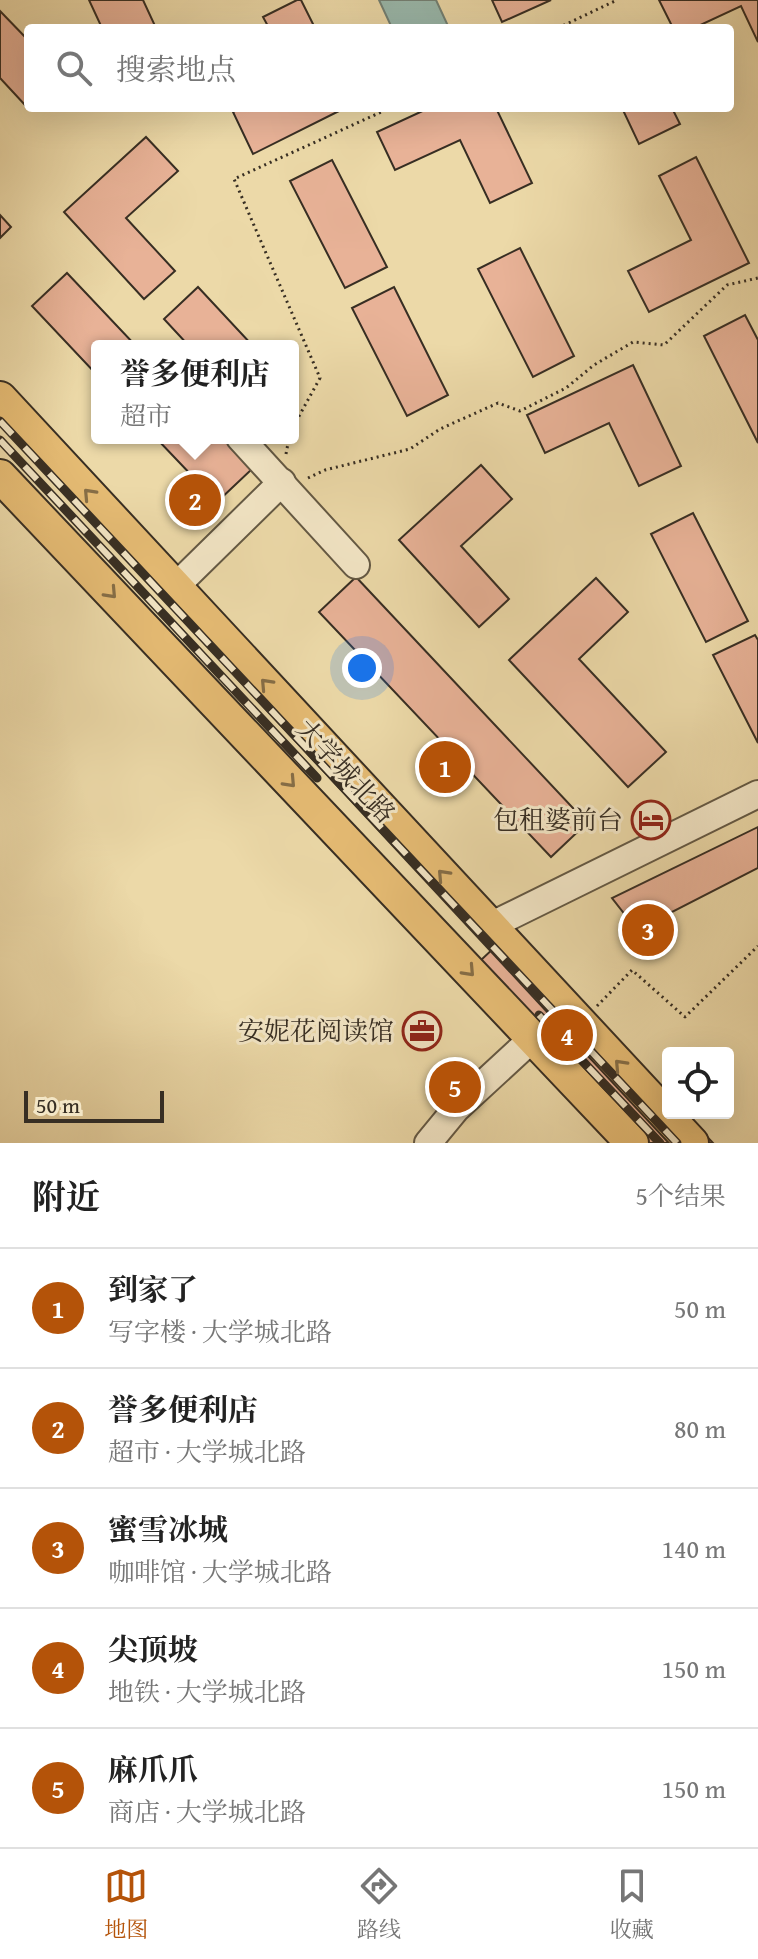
<!DOCTYPE html>
<html lang="zh">
<head>
<meta charset="utf-8">
<style>
	:root { --surface:#fff; --page:#f6f6f6; --text:#222; --muted:#767676; --line:#e0e0e0; --accent:#b45309 }
	body { margin:0; font-family:"Gentium Book Plus","Noto Serif SC",serif; background:var(--page); color:var(--text) }
	.controls { position:absolute; right:24px; bottom:24px; display:grid; overflow:hidden; border-radius:8px; box-shadow:0 8px 32px #0002 }
	.controls button { width:72px; height:72px; display:grid; place-items:center; padding:0; border:0; border-bottom:2px solid var(--line); background:var(--surface); color:var(--text); font:40px sans-serif }
	.scale { position:absolute; left:24px; bottom:20px; width:140px; box-sizing:border-box; padding-left:8px; border:4px solid #372e23; border-top:0; font-size:22px; line-height:28px; white-space:nowrap; color:#372e23; -webkit-text-stroke:6px #f3e6c6; paint-order:stroke }
	.you { position:absolute; left:362px; top:668px; width:28px; height:28px; margin:-20px; border:6px solid #fff; border-radius:50%; background:#1a73e8; box-shadow:0 0 0 12px #1a73e833 }
	.badge { display:grid; place-items:center; width:52px; height:52px; border-radius:50%; background:var(--accent); color:#fff; font-size:26px; font-weight:700 }
	.pin { position:absolute; translate:-50% -50%; border:4px solid #fff; box-shadow:0 2px 8px #0006 }
	.popup { position:absolute; left:91px; top:340px; width:208px; height:104px; box-sizing:border-box; display:grid; place-content:center; border-radius:8px; background:var(--surface); filter:drop-shadow(0 2px 6px #0005); font-size:26px; white-space:nowrap; color:var(--muted) }
	.popup b { font-size:30px; color:var(--text) }
	.popup::after { content:''; position:absolute; left:50%; top:100%; margin-left:-16px; border:16px solid transparent; border-top-color:var(--surface) }
	.list { margin:0; padding:0; list-style:none }
	h2 { display:flex; justify-content:space-between; align-items:center; height:104px; margin:0; padding:0 32px; font-size:34px }
	h2 small { font-size:26px; font-weight:400; color:var(--muted) }
	.list li { display:grid; grid-template-columns:52px 1fr auto; gap:24px; align-items:center; box-sizing:border-box; height:120px; padding:0 32px; border-top:2px solid var(--line) }
	.list b { display:block; font-size:30px; white-space:nowrap }
	.list p { margin:0; font-size:26px; white-space:nowrap; color:var(--muted) }
	.list em { font-size:26px; font-style:normal; color:var(--muted) }
	.icon { flex:none; width:44px; height:44px; fill:none; stroke:currentColor; stroke-width:2; stroke-linecap:round; stroke-linejoin:round }
	.map { position:relative; flex:none; width:758px; height:1143px; overflow:hidden }
	.search { position:absolute; background:var(--surface); box-shadow:0 8px 32px #0002; left:24px; right:24px; top:24px; height:88px; display:flex; align-items:center; gap:20px; box-sizing:border-box; padding:0 28px; border-radius:8px; color:var(--muted); font-size:30px }
	.sheet { height:704px; background:var(--surface) }
	nav { display:flex; justify-content:space-around; align-items:center; box-sizing:border-box; height:112px; border-top:2px solid var(--line); background:var(--surface); font-size:22px; color:var(--muted) }
	nav a { display:grid; justify-items:center; gap:4px }
	nav .on { color:var(--accent) }
	.map>svg:first-child { display:block }
</style>
</head>
<body>
<div class="map">
<svg width="758" height="1143" viewBox="0 0 758 1143">
	<rect width="100%" height="100%" fill="#ecd9a8"/>
	<filter id="stains"><feTurbulence type="fractalNoise" baseFrequency=".0025" numOctaves="4"/><feColorMatrix values="0 0 0 0 .2 0 0 0 0 .09 0 0 0 0 .02 0 0 0 .5 -.17"/></filter>
	<radialGradient id="worn" r=".72"><stop offset=".6" stop-color="#630" stop-opacity="0"/><stop offset="1" stop-color="#630" stop-opacity=".3"/></radialGradient>
	<polygon fill="#99b9ad" stroke="#728176" stroke-width="2" points="379,0 436,0 449,28 392,28"/>
	<g fill="#e8b297" stroke="#372e23" stroke-width="2">
		<polygon points="89,0 143,0 156,28 102,28"/>
		<polygon points="297,0 301,0 315,28 269,28 263,17"/>
		<polygon points="492,0 551,0 502,22"/>
		<polygon points="659,0 758,0 758,42 741,6 694,28 673,28"/>
		<polygon points="0,11 28,40 28,102 25,105 0,78"/>
		<polygon points="241,108 345,108 253,154 233,112"/>
		<polygon points="429,108 496,108 532,183 490,203 460,140 395,170 377,132"/>
		<polygon points="622,108 672,108 680,124 639,144"/>
		<polygon points="146,137 178,171 126,218 175,271 144,299 64,212"/>
		<polygon points="696,157 749,263 649,312 628,271 691,240 659,176"/>
		<polygon points="332,160 387,267 345,288 290,181"/>
		<polygon points="0,215 11,227 0,238"/>
		<polygon points="520,248 574,356 533,377 478,269"/>
		<polygon points="67,273 136,346 97,346 97,375 32,306"/>
		<polygon points="198,287 253,346 189,346 164,319"/>
		<polygon points="394,287 448,395 407,416 352,308"/>
		<polygon points="745,315 758,340 758,443 704,336"/>
		<polygon points="633,365 681,466 639,486 609,423 545,453 527,415"/>
		<polygon points="156,438 223,438 252,469 217,502"/>
		<polygon points="481,465 512,499 461,546 509,599 479,627 399,540"/>
		<polygon points="693,513 748,621 706,642 651,534"/>
		<polygon points="356,577 587,823 551,857 319,612"/>
		<polygon points="596,578 628,612 579,659 666,752 628,787 509,660"/>
		<polygon points="755,635 758,640 758,743 713,655"/>
		<polygon points="758,827 758,868 637,930 612,898"/>
		<polygon points="513,930 685,1113 713,1143 625,1143 465,975"/>
	</g>
	<g fill="none" stroke-linecap="round" stroke-linejoin="round">
		<defs>
			<g id="minor">
				<polyline points="240,438 356,565"/>
				<polyline points="175,587 282,482"/>
				<polyline points="490,926 758,794"/>
				<polyline points="428,1143 456,1109 533,1038"/>
			</g>
			<g id="major">
				<polyline points="0,398 692,1143"/>
				<polyline points="0,476 632,1143"/>
			</g>
		</defs>
		<use href="#minor" stroke="#645944" stroke-width="30"/>
		<use href="#major" stroke="#372e23" stroke-width="36"/>
		<g stroke="#372e23" stroke-width="3" stroke-dasharray="2 4" stroke-linecap="butt">
			<polyline points="558,28 617,0"/>
			<polyline points="293,427 320,378 234,179 390,108"/>
			<polyline points="286,454 289,438"/>
			<polyline points="308,478 325,470 410,449 440,429 498,403 520,411 566,388 594,365 633,342 664,345 727,285 758,278"/>
			<polyline points="597,1006 632,970 685,1017 758,946"/>
		</g>
		<use href="#minor" stroke="#f3e6c6" stroke-width="26"/>
		<use href="#major" stroke="#e6bc74" stroke-width="32"/>
		<defs>
			<g id="rail">
				<polyline points="0,421 677,1143"/>
				<polyline points="0,440 317,778"/>
				<polyline points="539,1015 660,1143"/>
			</g>
		</defs>
		<use href="#rail" stroke="#372e23" stroke-width="9"/>
		<use href="#rail" stroke="#f3e6c6" stroke-width="6" stroke-dasharray="18" stroke-linecap="butt"/>
	</g>
	<defs><path id="oneway-chevron" d="M-2-3.5L2.5 0L-2 3.5" fill="none" stroke-width="1.6" stroke-linecap="round" stroke-linejoin="round" transform="scale(2)"/></defs>
	<g stroke="#866e47">
		<use href="#oneway-chevron" transform="translate(89 494) rotate(-133)"/>
		<use href="#oneway-chevron" transform="translate(111 593) rotate(47)"/>
		<use href="#oneway-chevron" transform="translate(266 684) rotate(-133)"/>
		<use href="#oneway-chevron" transform="translate(290 782) rotate(47)"/>
		<use href="#oneway-chevron" transform="translate(443 875) rotate(-133)"/>
		<use href="#oneway-chevron" transform="translate(469 971) rotate(47)"/>
		<use href="#oneway-chevron" transform="translate(620 1065) rotate(-133)"/>
	</g>
	<defs>
		<symbol id="hotel-ring" viewBox="-11 -11 22 22"><circle r="9.5" fill="#f3e6c6" stroke="#8f2418" stroke-width="1.5"/><path d="M-6-4.5h1.5V1H6V5H4.5V3h-9V5H-6ZM-4 0a1.8 1.8 0 1 1 3.6 0ZM.5 0V-2.5h3Q6-2.5 6 0Z" fill="#8f2418"/></symbol>
		<symbol id="office-ring" viewBox="-11 -11 22 22"><circle r="9.5" fill="#f3e6c6" stroke="#8f2418" stroke-width="1.5"/><path d="M-6-3h4V-5.5h4V-3h4V5H-6ZM-1-4.5V-3h2v-1.5ZM-6 0V1H6V0Z" fill="#8f2418"/></symbol>
	</defs>
	<g fill-rule="evenodd">
		<use href="#hotel-ring" x="629" y="798" width="44" height="44"/>
		<use href="#office-ring" x="400" y="1009" width="44" height="44"/>
	</g>
	<g text-anchor="middle" stroke-width="6" stroke-linejoin="round" paint-order="stroke">
		<g font-size="26" fill="#372e23" stroke="#f3e6c6">
			<text transform="translate(346 771) rotate(47)" y="9">大学城北路</text>
		</g>
		<g font-size="26" fill="#372e23" stroke="#f3e6c6" text-anchor="end">
			<text x="623" y="829">包租婆前台</text>
			<text x="394" y="1040">安妮花阅读馆</text>
		</g>
	</g>
	<rect width="100%" height="100%" filter="url(#stains)"/>
	<rect width="100%" height="100%" fill="url(#worn)"/>
</svg>
<div class="controls">
<button><svg class="icon" aria-label="locate" viewBox="0 0 24 24"><circle cx="12" cy="12" r="6"/><path d="M12 2v4M12 18v4M2 12h4M18 12h4"/></svg></button>
</div>
<div class="scale">50 m</div>
<div class="you"></div>
<div class="pin badge" style="left:445px;top:767px">1</div>
<div class="pin badge" style="left:195px;top:500px">2</div>
<div class="popup"><b>誉多便利店</b>超市</div>
<div class="pin badge" style="left:648px;top:930px">3</div>
<div class="pin badge" style="left:567px;top:1035px">4</div>
<div class="pin badge" style="left:455px;top:1087px">5</div>
<div class="search"><svg class="icon" aria-label="search" viewBox="0 0 24 24"><circle cx="10" cy="10" r="6"/><path d="M15 15l6 6"/></svg>搜索地点</div>
</div>
<section class="sheet">
<h2>附近<small>5个结果</small></h2>
<ul class="list">
<li><span class="badge">1</span><div><b>到家了</b><p>写字楼 · 大学城北路</p></div><em>50 m</em></li>
<li><span class="badge">2</span><div><b>誉多便利店</b><p>超市 · 大学城北路</p></div><em>80 m</em></li>
<li><span class="badge">3</span><div><b>蜜雪冰城</b><p>咖啡馆 · 大学城北路</p></div><em>140 m</em></li>
<li><span class="badge">4</span><div><b>尖顶坡</b><p>地铁 · 大学城北路</p></div><em>150 m</em></li>
<li><span class="badge">5</span><div><b>麻爪爪</b><p>商店 · 大学城北路</p></div><em>150 m</em></li>
</ul>
</section>
<nav>
<a class="on"><svg class="icon" aria-label="map" viewBox="0 0 24 24"><path d="M3 6l6-2 6 2 6-2v14l-6 2-6-2-6 2zM9 4v14M15 6v14"/></svg>地图</a>
<a><svg class="icon" aria-label="directions" viewBox="0 0 24 24"><path d="M12 3l9 9-9 9-9-9zM9 14v-3h6M13 9l2 2-2 2"/></svg>路线</a>
<a><svg class="icon" aria-label="saved" viewBox="0 0 24 24"><path d="M7 4h10v16l-5-4-5 4z"/></svg>收藏</a>
</nav>
</body>
</html>
